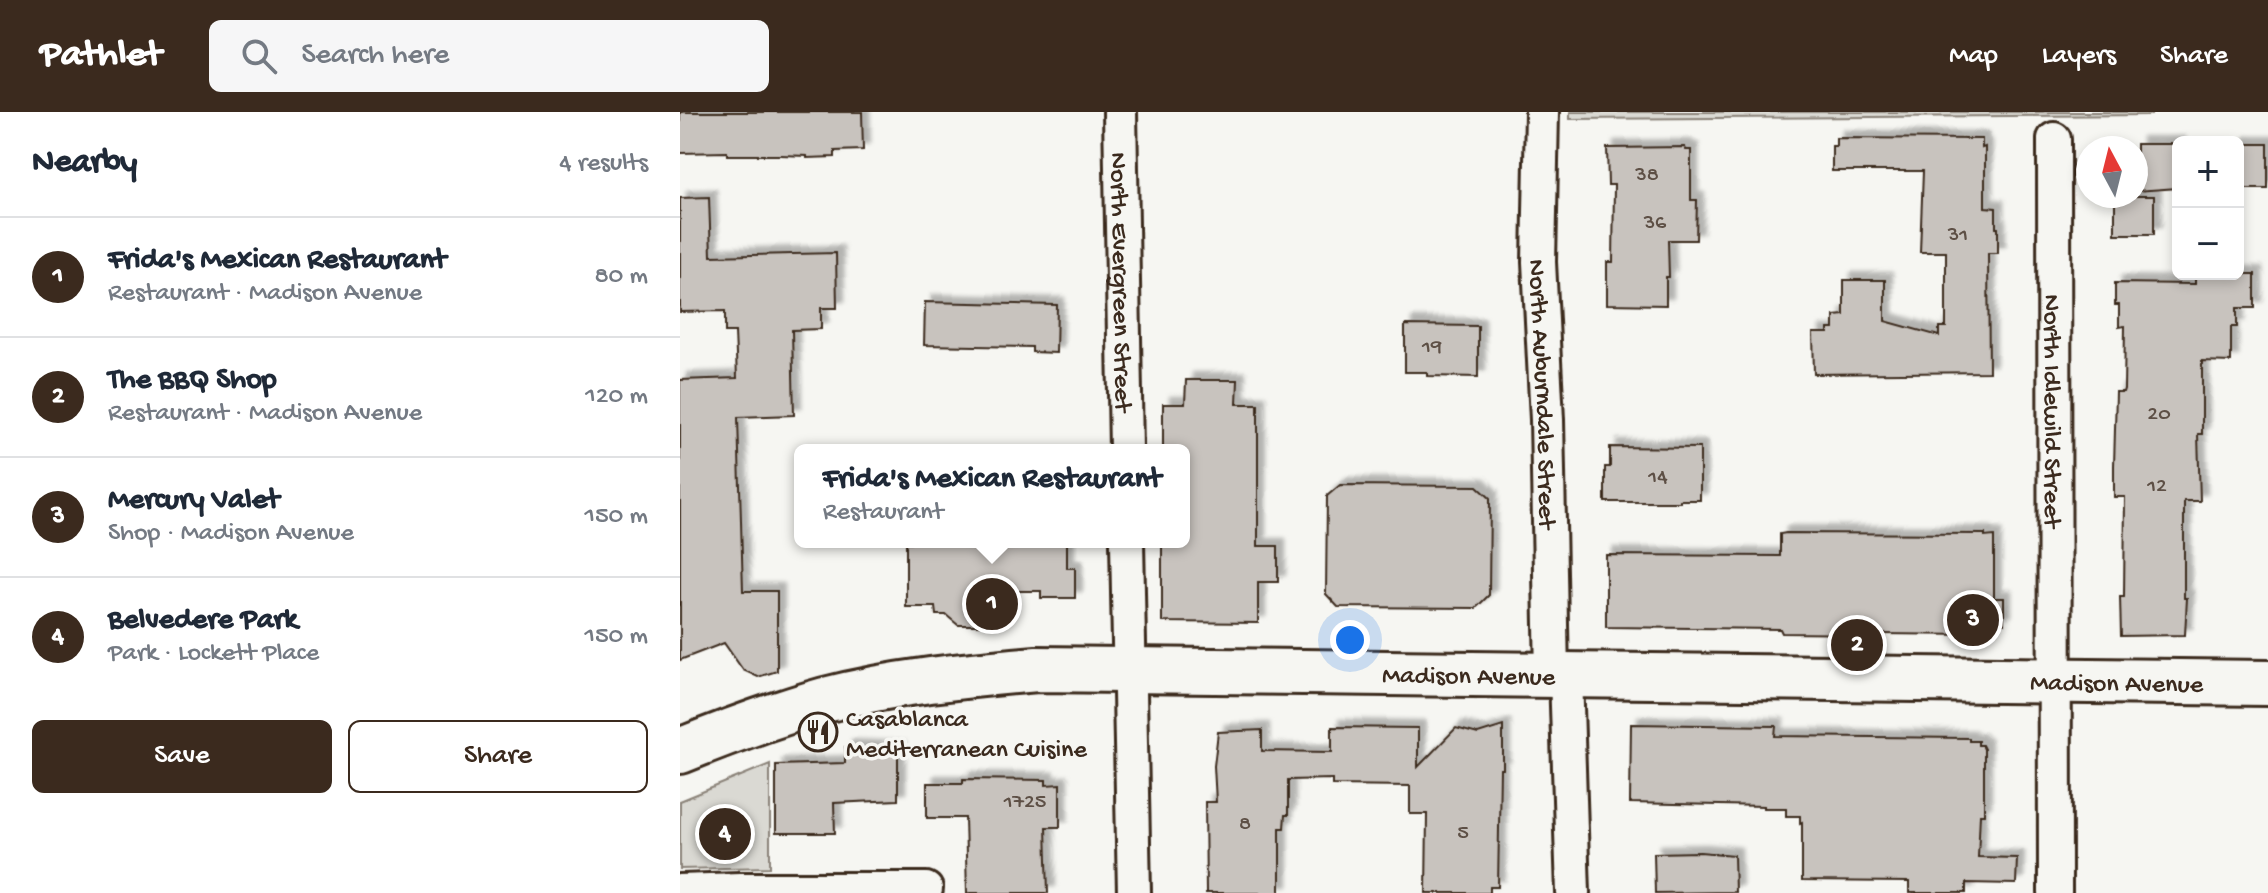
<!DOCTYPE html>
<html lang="en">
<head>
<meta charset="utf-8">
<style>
	:root { --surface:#fff; --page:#f6f6f7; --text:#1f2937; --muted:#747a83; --line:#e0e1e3; --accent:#3b2a1e }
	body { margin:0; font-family:"Gochi Hand",sans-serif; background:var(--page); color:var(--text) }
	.controls { position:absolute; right:24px; top:24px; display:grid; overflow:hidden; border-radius:12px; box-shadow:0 4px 12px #0003 }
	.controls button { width:72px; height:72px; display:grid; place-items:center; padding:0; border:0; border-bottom:2px solid var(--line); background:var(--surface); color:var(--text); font:40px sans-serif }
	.compass { position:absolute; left:1396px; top:24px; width:72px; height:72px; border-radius:50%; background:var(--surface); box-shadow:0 4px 12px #0003; rotate:353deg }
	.you { position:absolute; left:670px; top:528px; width:28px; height:28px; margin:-20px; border:6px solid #fff; border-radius:50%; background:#1a73e8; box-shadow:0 0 0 12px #1a73e833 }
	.badge { display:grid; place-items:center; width:52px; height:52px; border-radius:50%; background:var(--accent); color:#fff; font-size:26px; font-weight:700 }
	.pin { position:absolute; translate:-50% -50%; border:4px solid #fff; box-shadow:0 2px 8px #0006 }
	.popup { position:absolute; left:114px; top:332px; width:396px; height:104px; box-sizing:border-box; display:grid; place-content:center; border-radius:12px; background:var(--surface); filter:drop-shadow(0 2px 6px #0005); font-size:26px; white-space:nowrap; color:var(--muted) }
	.popup b { font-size:30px; color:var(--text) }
	.popup::after { content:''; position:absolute; left:50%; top:100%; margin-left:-16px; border:16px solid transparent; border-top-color:var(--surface) }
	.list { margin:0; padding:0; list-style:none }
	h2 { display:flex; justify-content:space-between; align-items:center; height:104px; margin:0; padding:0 32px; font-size:34px }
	h2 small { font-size:26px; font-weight:400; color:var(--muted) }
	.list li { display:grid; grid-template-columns:52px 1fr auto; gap:24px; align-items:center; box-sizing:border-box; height:120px; padding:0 32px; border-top:2px solid var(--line) }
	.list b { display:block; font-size:30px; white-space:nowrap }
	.list p { margin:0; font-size:26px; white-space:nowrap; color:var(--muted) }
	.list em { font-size:26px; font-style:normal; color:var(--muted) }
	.actions { display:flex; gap:16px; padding:24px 32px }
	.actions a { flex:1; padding:18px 0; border:2px solid var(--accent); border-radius:12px; text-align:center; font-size:28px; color:var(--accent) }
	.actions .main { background:var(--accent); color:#fff }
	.icon { flex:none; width:44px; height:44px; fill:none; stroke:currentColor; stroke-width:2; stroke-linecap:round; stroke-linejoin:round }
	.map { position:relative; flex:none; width:1588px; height:781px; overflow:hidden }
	header { display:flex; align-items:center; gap:48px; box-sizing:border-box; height:112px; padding:0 40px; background:var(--accent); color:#fff }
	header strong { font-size:38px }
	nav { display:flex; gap:44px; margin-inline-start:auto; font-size:28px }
	.search { width:560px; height:72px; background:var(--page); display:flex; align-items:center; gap:20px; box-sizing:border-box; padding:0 28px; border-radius:12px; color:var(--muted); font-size:30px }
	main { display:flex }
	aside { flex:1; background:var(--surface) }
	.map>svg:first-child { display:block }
</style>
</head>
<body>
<header>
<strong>Pathlet</strong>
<div class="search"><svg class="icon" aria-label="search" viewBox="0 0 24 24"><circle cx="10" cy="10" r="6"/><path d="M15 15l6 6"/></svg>Search here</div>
<nav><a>Map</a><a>Layers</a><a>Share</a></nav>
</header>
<main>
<aside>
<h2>Nearby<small>4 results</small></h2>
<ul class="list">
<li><span class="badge">1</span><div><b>Frida's Mexican Restaurant</b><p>Restaurant · Madison Avenue</p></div><em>80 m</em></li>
<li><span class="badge">2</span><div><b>The BBQ Shop</b><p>Restaurant · Madison Avenue</p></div><em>120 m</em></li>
<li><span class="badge">3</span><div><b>Mercury Valet</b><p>Shop · Madison Avenue</p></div><em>150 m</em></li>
<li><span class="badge">4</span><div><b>Belvedere Park</b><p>Park · Lockett Place</p></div><em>150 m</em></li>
</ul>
<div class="actions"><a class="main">Save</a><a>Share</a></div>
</aside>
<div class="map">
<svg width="1588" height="781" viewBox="0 0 1588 781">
	<defs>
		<filter id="shadow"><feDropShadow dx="7" dy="-7" stdDeviation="2" flood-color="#0004"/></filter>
	</defs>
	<rect width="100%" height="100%" fill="#f6f6f2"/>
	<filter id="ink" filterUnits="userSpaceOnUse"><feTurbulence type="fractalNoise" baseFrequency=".0125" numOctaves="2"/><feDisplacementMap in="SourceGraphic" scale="16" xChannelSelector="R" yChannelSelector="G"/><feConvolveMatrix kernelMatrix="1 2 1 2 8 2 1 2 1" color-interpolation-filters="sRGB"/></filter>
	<g filter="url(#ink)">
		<g fill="#dad9d3" stroke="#8a8278" stroke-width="2">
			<polygon points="890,0 1471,0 1471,3 890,7"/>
			<polygon points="90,652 90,755 0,757 0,689"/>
		</g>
		<g fill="#c8c3be" stroke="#3b2a1e" stroke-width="2" filter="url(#shadow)">
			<polygon points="0,0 182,0 183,38 155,39 155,45 127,46 127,44 100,43 47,43 47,40 0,41"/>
			<polygon points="1156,26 1302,27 1302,36 1305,35 1305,95 1316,96 1316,116 1318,116 1318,141 1308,141 1309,260 1134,262 1133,221 1148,221 1148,217 1154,217 1154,204 1164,203 1164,168 1205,168 1205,209 1259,224 1259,215 1266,215 1266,140 1240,140 1243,59 1152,59 1152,34 1156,34"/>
			<polygon points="1456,32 1498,32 1498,76 1456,79"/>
			<rect x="1558" y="32" width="30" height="45"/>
			<polygon points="1005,35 1006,38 1011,38 1011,88 1017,88 1016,128 988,128 989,165 986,165 986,193 927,192 927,150 933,150 934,73 928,73 927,36"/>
			<rect x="1435" y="84" width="39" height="38"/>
			<polygon points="29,85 31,144 156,141 157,196 141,196 141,217 112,218 114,303 58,305 63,479 97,479 97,559 78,565 63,558 44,531 0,548 0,268 57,266 55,220 45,220 45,199 0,200 0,86"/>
			<polygon points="1515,162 1575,162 1575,196 1557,196 1557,215 1551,215 1551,250 1522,249 1522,322 1518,322 1520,389 1504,389 1504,486 1507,486 1505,523 1441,524 1440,485 1444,485 1445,385 1434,385 1434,354 1436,280 1443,280 1444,277 1445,214 1439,215 1439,193 1435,193 1435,171 1515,172"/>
			<polygon points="245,190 377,193 376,241 352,240 352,235 244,233"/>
			<polygon points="725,213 798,214 798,265 747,264 747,260 725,260"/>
			<polygon points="506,268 558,268 557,292 578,292 578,434 598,434 598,470 578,470 578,511 482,510 482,430 504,430 504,338 483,338 483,292 505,292"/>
			<polygon points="930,335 1020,336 1020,388 1000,388 1000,390 925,390 925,355 930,355"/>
			<polygon points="660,373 797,374 810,386 809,483 796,496 658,495 646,482 647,384"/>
			<polygon points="1106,421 1305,422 1305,425 1314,424 1314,486 1324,486 1324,511 1295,511 1294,523 1102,521 1100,517 926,515 926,443 1100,444 1100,422"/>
			<polygon points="226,430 387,431 387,456 395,456 395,486 361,486 361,479 311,479 311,513 278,513 266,503 256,503 255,495 226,495"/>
			<polygon points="951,612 1096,614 1095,624 1289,626 1289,629 1298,629 1298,633 1302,633 1304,637 1304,702 1300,702 1298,745 1337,746 1336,772 1286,771 1286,781 1229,781 1229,770 1122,769 1122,710 1120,711 1120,704 1106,704 1106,696 1084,696 1084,694 950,691"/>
			<polygon points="823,614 823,657 820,657 818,775 810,775 810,781 746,781 747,702 730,702 730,674 652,673 652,667 608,668 608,703 605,703 604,716 600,716 600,781 526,781 525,690 536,690 534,654 538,620 582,618 582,639 652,640 652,615 738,616 738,655 776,616 798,622"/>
			<polygon points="165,635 218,637 218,688 154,691 155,721 96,721 96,653 165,651"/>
			<polygon points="283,667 366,668 366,673 380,672 380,715 366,715 368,781 287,781 285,706 247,706 247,671 283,671"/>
			<polygon points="1020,740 1054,743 1055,780 975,781 974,741"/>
		</g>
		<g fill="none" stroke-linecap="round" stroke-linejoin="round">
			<defs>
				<g id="street">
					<path id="s1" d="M440,0l6,338"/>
					<path id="s2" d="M862,0l-3,150 8,158 5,255"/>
					<path id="s3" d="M1374,27l1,754"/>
					<polyline points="447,430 454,781"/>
					<polyline points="886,563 893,781"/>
					<polyline points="0,779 60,777 246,777"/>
				</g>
				<g id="secondary">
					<path id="s4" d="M0,639c47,-19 95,-37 145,-51 69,-18 141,-25 212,-31l1231,14"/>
				</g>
			</defs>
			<use href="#street" stroke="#3b2a1e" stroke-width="38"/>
			<use href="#secondary" stroke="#3b2a1e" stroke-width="50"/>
			<use href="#street" stroke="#f6f6f2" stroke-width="32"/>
			<use href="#secondary" stroke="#f6f6f2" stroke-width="44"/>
		</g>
	</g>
	<defs>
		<symbol id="restaurant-ring" viewBox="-11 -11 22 22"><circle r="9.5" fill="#f6f6f2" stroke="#3b2a1e" stroke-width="1.5"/><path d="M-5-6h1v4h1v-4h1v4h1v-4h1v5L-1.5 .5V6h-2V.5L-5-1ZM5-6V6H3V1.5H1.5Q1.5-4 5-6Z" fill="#3b2a1e"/></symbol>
	</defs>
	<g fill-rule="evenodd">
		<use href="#restaurant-ring" x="116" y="598" width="44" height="44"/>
	</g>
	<g text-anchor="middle" stroke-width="7" stroke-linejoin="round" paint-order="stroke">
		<g font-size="22" fill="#5e5046">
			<text x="967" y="68">38</text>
			<text x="975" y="116">36</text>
			<text x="1278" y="128">31</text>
			<text x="752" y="240">19</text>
			<text x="1479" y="307">20</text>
			<text x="978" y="370">14</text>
			<text x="1477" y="379">12</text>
			<text x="345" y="695">1725</text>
			<text x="565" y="717">8</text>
			<text x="783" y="726">5</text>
		</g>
		<g font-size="26" fill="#3b2a1e" stroke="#f6f6f2">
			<text dy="9" stroke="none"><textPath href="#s1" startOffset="170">North Evergreen Street</textPath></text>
			<text dy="9" stroke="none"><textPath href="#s2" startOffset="282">North Auburndale Street</textPath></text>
			<text dy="9" stroke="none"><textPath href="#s3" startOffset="272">North Idlewild Street</textPath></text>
			<text dy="9" stroke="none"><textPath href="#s4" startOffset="800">Madison Avenue</textPath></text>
			<text dy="9" stroke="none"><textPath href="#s4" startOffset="1448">Madison Avenue</textPath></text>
		</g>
		<g font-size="26" fill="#3b2a1e" stroke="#f6f6f2" text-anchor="start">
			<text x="166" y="614">Casablanca<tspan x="166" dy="30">Mediterranean Cuisine</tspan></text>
		</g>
	</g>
</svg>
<div class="controls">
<button>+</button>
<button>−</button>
</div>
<svg class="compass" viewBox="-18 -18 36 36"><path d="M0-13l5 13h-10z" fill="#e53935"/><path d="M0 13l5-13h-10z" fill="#747a83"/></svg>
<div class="you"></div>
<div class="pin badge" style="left:312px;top:492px">1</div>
<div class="popup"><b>Frida's Mexican Restaurant</b>Restaurant</div>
<div class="pin badge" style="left:1177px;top:533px">2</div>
<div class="pin badge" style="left:1293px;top:508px">3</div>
<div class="pin badge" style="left:45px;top:722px">4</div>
</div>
</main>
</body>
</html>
